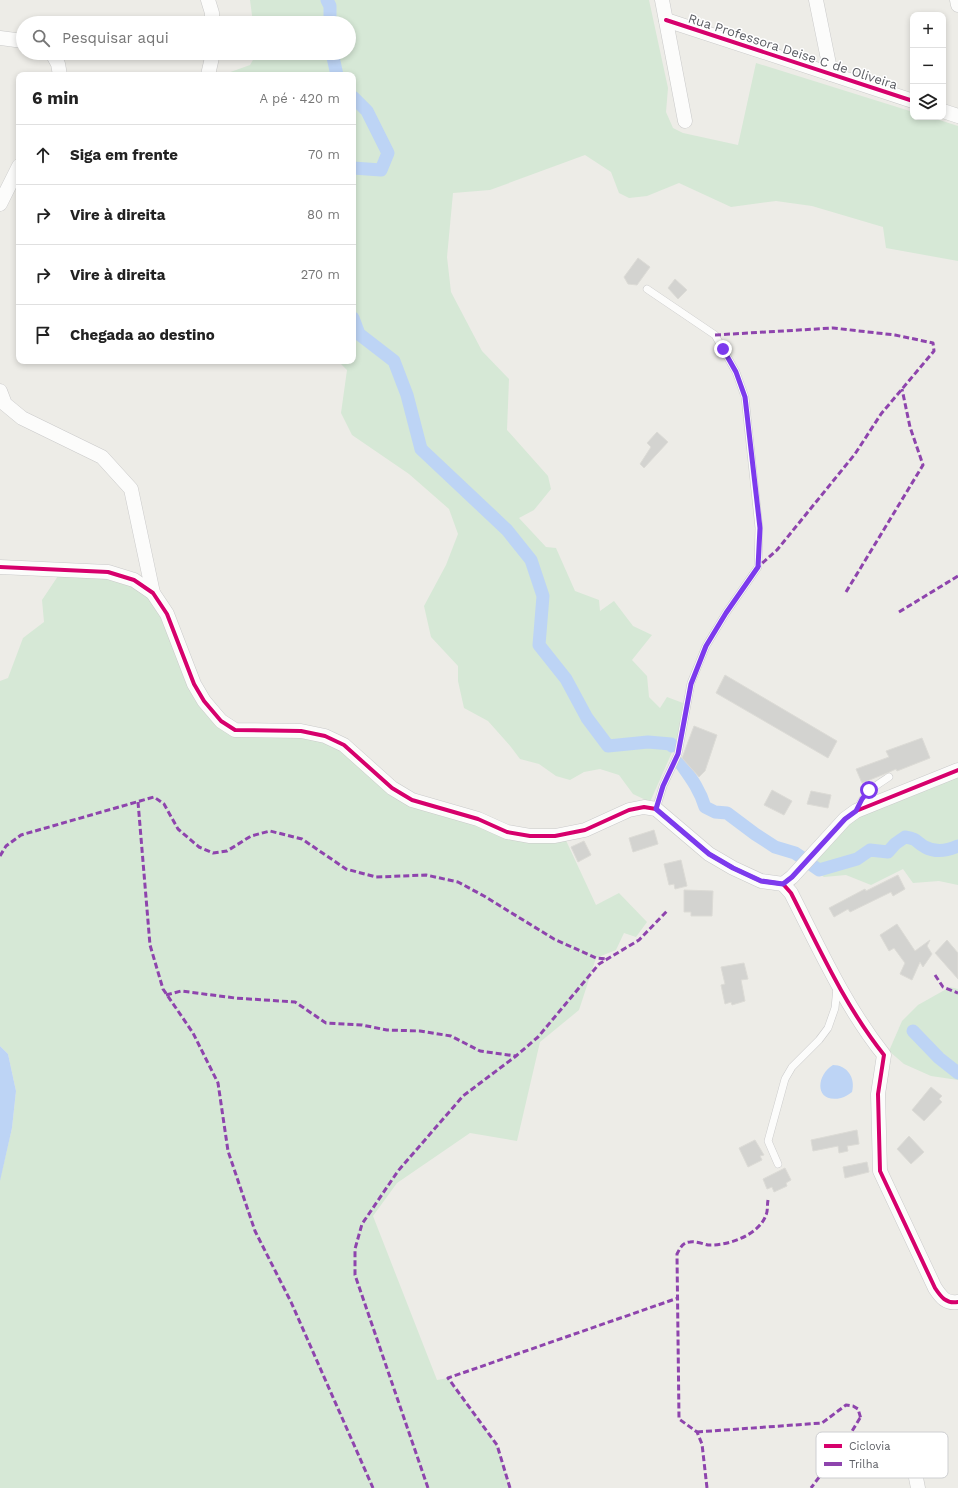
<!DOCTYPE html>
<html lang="pt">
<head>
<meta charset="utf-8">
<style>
	:root { --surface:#fff; --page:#f6f6f6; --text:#222; --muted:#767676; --line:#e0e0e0 }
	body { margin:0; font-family:"Work Sans",sans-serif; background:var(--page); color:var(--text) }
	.controls { position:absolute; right:12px; top:12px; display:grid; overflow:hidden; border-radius:8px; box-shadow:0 2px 6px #0003 }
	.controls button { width:36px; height:36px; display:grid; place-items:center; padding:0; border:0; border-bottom:1px solid var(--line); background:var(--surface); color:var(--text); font:20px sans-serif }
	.stop { position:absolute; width:12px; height:12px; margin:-9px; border:3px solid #7c3aed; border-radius:50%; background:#fff }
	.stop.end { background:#7c3aed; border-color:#fff; box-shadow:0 1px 4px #0008 }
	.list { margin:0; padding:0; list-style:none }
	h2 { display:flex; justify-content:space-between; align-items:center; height:52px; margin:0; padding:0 16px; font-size:17px }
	h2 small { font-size:13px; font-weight:400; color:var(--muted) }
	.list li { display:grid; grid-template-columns:26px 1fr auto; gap:12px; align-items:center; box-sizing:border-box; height:60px; padding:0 16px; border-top:1px solid var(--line) }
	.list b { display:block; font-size:15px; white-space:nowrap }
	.list em { font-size:13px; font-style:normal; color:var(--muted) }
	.icon { flex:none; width:22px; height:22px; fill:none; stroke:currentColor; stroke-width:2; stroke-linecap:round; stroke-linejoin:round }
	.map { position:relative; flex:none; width:958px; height:1488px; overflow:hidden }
	.search { position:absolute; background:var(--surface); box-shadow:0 2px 6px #0003; left:16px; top:16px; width:340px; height:44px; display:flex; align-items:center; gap:10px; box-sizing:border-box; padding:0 14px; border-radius:22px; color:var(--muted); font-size:15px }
	.panel { position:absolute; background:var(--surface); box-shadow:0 2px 6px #0003; left:16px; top:72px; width:340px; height:292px; border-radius:8px }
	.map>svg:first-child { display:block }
</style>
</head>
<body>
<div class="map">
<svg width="958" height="1488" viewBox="0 0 958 1488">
	<rect width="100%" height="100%" fill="#edece7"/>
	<g fill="#d6e8d6">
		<polygon points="250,0 649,0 668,88 666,112 673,128 683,133 738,145 756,63 913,112 913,117 930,117 958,126 958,261 886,248 883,227 812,206 776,201 731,207 679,183 647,196 629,198 619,193 611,172 585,155 490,190 453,193 447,257 451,292 482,351 509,379 507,430 548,476 551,489 534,510 519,518 546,547 556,548 575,591 599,600 600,611 614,601 633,626 652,635 632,660 647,676 649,697 660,708 667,697 683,703 677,741 650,802 633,794 619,775 600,769 584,772 570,780 556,776 539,764 520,759 511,747 488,721 464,708 458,681 458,666 431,637 424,606 446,565 458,534 449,509 409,474 352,435 341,413 347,370 338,361 353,361 353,75 222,75 250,65 257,53 349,53 349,23 253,23"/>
		<polygon points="108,572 153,593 194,684 221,721 325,736 392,788 507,832 563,834 596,905 619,893 647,922 636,937 624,933 616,950 596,958 579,1010 540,1042 517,1141 470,1133 397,1183 373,1216 437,1380 448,1378 497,1445 510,1488 0,1488 0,1179 12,1128 16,1091 8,1054 0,1046 0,681 8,678 23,638 44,622 42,600 58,576"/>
		<polygon points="958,776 958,885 939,881 913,883 903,869 871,885 846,875 824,877 809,867 853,820"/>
		<polygon points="950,987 958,989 958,1080 931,1076 904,1064 889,1051 902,1021 918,1005"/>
	</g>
	<g fill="#bdd4f5">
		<polygon points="0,1046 8,1054 16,1091 12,1128 0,1181"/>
		<path d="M833,1065c14,0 23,13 19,27 -3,2 -7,5 -11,6 -26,6 -26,-22 -8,-33z"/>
	</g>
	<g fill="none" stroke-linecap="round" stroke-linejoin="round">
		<g stroke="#bdd4f5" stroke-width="13">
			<polyline points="327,0 330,6 330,23"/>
			<polyline points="332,53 337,75"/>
			<polyline points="353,97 367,111 388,153 381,170 353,168"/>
			<polyline points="353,318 359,334 394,361 407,395 421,449 507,530 531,560 543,596 539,645 566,679 587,718 608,746 648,742 671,744 672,746"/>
			<path d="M681,764c10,14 19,26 24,43l10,5 12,1 28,21 20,13 20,6 9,6"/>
			<path d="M809,863l10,7 38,-11 13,-9 18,2 7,-8 10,-7c13,2 10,4 20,10 11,6 22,4 33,-1"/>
			<polyline points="913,1031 939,1058 958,1073"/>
		</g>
	</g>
	<g fill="#d3d3d0" stroke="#dcdbd6">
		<polygon points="638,258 650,267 637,285 628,284 624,277"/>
		<polygon points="675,279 687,290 678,299 668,288"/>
		<polygon points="657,432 668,442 644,468 640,464 651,447 647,443"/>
		<polygon points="725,675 837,741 828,758 716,693"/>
		<polygon points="694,726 717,735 705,771 699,777 682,758"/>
		<polygon points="922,738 930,758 897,771 896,769 887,773 862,783 856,769 889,757 886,751"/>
		<polygon points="772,790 792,801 784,815 764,805"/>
		<polygon points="811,791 831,795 828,808 807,804"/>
		<polygon points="654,830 658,844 633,852 629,838"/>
		<polygon points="584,841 591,855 578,862 571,847"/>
		<polygon points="681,860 687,886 675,889 674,884 669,885 664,864"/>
		<polygon points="898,875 905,889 893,896 891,892 850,912 848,909 834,917 829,908 865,889 866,891"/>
		<polygon points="684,890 713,891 712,916 691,916 691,912 684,912"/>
		<polygon points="897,924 915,951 930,940 927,946 932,954 923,967 920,962 912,980 900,974 905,963 894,948 889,951 880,935"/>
		<polygon points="947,940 958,953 958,979 935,953"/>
		<polygon points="744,963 748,979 741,980 745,1001 732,1005 731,1002 725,1004 721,985 725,984 721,967"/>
		<polygon points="931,1087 942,1096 939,1099 942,1102 924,1121 912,1110"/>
		<polygon points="857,1130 859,1144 847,1146 848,1151 839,1153 838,1146 813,1151 811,1140"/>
		<polygon points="909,1136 924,1152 911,1164 897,1149"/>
		<polygon points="755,1140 764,1155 760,1156 762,1160 748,1167 739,1148"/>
		<polygon points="867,1162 869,1172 845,1178 843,1167"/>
		<polygon points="785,1168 791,1180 786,1183 787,1186 774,1192 772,1187 767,1189 763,1179"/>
	</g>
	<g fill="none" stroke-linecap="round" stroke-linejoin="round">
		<defs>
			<g id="lane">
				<polyline points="647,289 715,335 736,372 745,397 759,528 758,567 726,613 706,646 691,683 678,754 663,786 656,809"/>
				<path d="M857,810c9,-19 15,-22 32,-33"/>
				<polyline points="778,1164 768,1141 785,1079 792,1067 819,1040 828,1028 835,1008 837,987"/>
			</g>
			<g id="street">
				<polyline points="208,0 212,13 212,23"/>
				<polyline points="662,0 685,121"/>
				<polyline points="816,0 831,74"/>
				<polyline points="957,0 958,5"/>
				<polyline points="666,20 913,101"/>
				<polyline points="0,38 23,41"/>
				<polyline points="52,53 58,64 60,75"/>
				<polyline points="208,75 213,53"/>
				<polyline points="943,111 958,116"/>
				<polyline points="0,204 19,166"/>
				<polyline points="0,391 5,404 22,418 102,457 131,489 153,593"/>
				<polyline points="0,567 108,572 134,580 153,593 167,614 194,684 204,701 221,721 235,730 301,731 325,736 344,745 392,788 412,800 478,819 507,832 530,836 555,836 585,830 629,810 644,807 656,809 709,854 733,868 761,881 783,884 792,877 845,819 856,811 958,770"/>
				<path d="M783,884l8,9c28,55 54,113 93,162l-6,39 2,77 55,117c6,9 11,16 23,14"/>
				<polyline points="910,1447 918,1488"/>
			</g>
		</defs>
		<use href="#lane" stroke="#cacaca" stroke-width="8"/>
		<use href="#street" stroke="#cacaca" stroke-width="15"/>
		<use href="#lane" stroke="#fcfcfb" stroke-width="7"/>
		<use href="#street" stroke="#fcfcfb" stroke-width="14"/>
		<g stroke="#8e44ad" stroke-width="3" stroke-dasharray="6 3" stroke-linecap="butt">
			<polyline points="715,335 833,328 895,335 933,343 934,351 881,414 855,454 777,550 758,567"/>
			<polyline points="846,592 923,465 910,427 902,389"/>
			<polyline points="899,612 958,576"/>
			<polyline points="138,802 150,945 163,989 193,1033 218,1083 228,1151 255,1231 291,1302 373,1488"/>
			<polyline points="0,856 6,846 21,835 154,797 164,804 178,829 199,847 213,853 227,851 251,836 270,831 302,839 346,869 376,877 426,875 458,882 484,896 554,939 596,958 607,959"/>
			<polyline points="935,975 943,987 958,993"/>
			<polyline points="166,995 181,991 235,998 295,1002 326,1023 362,1025 387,1030 420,1031 451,1036 480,1051 516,1056"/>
			<polyline points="697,1432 822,1423 846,1405 853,1406 858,1409 861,1419 860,1418 846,1441 811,1488"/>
			<polyline points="428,1488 355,1275 355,1249 362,1224 398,1171 463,1096 516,1056 538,1037 599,964 639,940 667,911"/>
			<polyline points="510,1488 497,1445 448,1378 678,1298"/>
			<path d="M707,1488l-5,-44 -5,-12 -18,-13 -2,-165c3,-6 6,-12 13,-12 6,-1 13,2 18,3 20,1 51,-10 58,-30 2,-4 1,-10 2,-15"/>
		</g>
		<defs>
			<g id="cycleway">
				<polyline points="666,20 913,101"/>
				<polyline points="0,567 108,572 134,580 153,593 167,614 194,684 204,701 221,721 235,730 301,731 325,736 344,745 392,788 412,800 478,819 507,832 530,836 555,836 585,830 629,810 644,807 656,809 709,854 733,868 761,881 783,884 792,877 845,819 856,811 958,770"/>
				<path d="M783,884l8,9c28,55 54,113 93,162l-6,39 2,77 55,117c6,9 11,16 23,14"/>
			</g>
		</defs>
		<use href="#cycleway" stroke="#fff" stroke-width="6"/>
		<use href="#cycleway" stroke="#d6006c" stroke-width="4"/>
	</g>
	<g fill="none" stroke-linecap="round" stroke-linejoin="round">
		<polyline stroke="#7c3aed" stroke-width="5" points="723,349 736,372 745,397 760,528 758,567 726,613 706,646 691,684 678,754 663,786 656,809 709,854 733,868 761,881 783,884 792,877 845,819 856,811 862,799 869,790"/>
	</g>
	<g text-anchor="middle" stroke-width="3" stroke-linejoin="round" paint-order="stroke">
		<g font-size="13" fill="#5d5f65" stroke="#fff">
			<text transform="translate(793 51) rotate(18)" y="5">Rua Professora Deise C de Oliveira</text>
		</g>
	</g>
	<rect x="816" y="1432" width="132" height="46" rx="6" fill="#fff" stroke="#cecfd1" stroke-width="1"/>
	<rect x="824" y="1444" width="18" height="4" fill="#d6006c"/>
	<rect x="824" y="1462" width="18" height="4" fill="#8e44ad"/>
	<g font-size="11" fill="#5d5f65">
		<text x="849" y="1450">Ciclovia</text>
		<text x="849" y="1468">Trilha</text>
	</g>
</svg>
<div class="controls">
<button>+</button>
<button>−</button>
<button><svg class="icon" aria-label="layers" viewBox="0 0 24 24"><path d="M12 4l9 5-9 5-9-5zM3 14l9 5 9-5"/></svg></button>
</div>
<div class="stop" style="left:869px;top:790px"></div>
<div class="stop end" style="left:723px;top:349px"></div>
<div class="search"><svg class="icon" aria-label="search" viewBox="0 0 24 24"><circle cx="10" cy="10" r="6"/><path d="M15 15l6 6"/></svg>Pesquisar aqui</div>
<section class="panel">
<h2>6 min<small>A pé · 420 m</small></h2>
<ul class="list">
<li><svg class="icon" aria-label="ahead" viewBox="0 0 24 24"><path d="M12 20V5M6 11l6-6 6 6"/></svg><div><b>Siga em frente</b></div><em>70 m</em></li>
<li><svg class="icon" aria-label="right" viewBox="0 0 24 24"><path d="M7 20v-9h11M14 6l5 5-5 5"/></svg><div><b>Vire à direita</b></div><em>80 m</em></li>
<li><svg class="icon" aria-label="right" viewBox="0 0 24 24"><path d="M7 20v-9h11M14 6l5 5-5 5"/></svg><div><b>Vire à direita</b></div><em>270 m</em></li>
<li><svg class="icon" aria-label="arrive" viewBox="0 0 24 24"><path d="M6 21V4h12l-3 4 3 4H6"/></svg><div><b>Chegada ao destino</b></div></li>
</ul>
</section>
</div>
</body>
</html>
